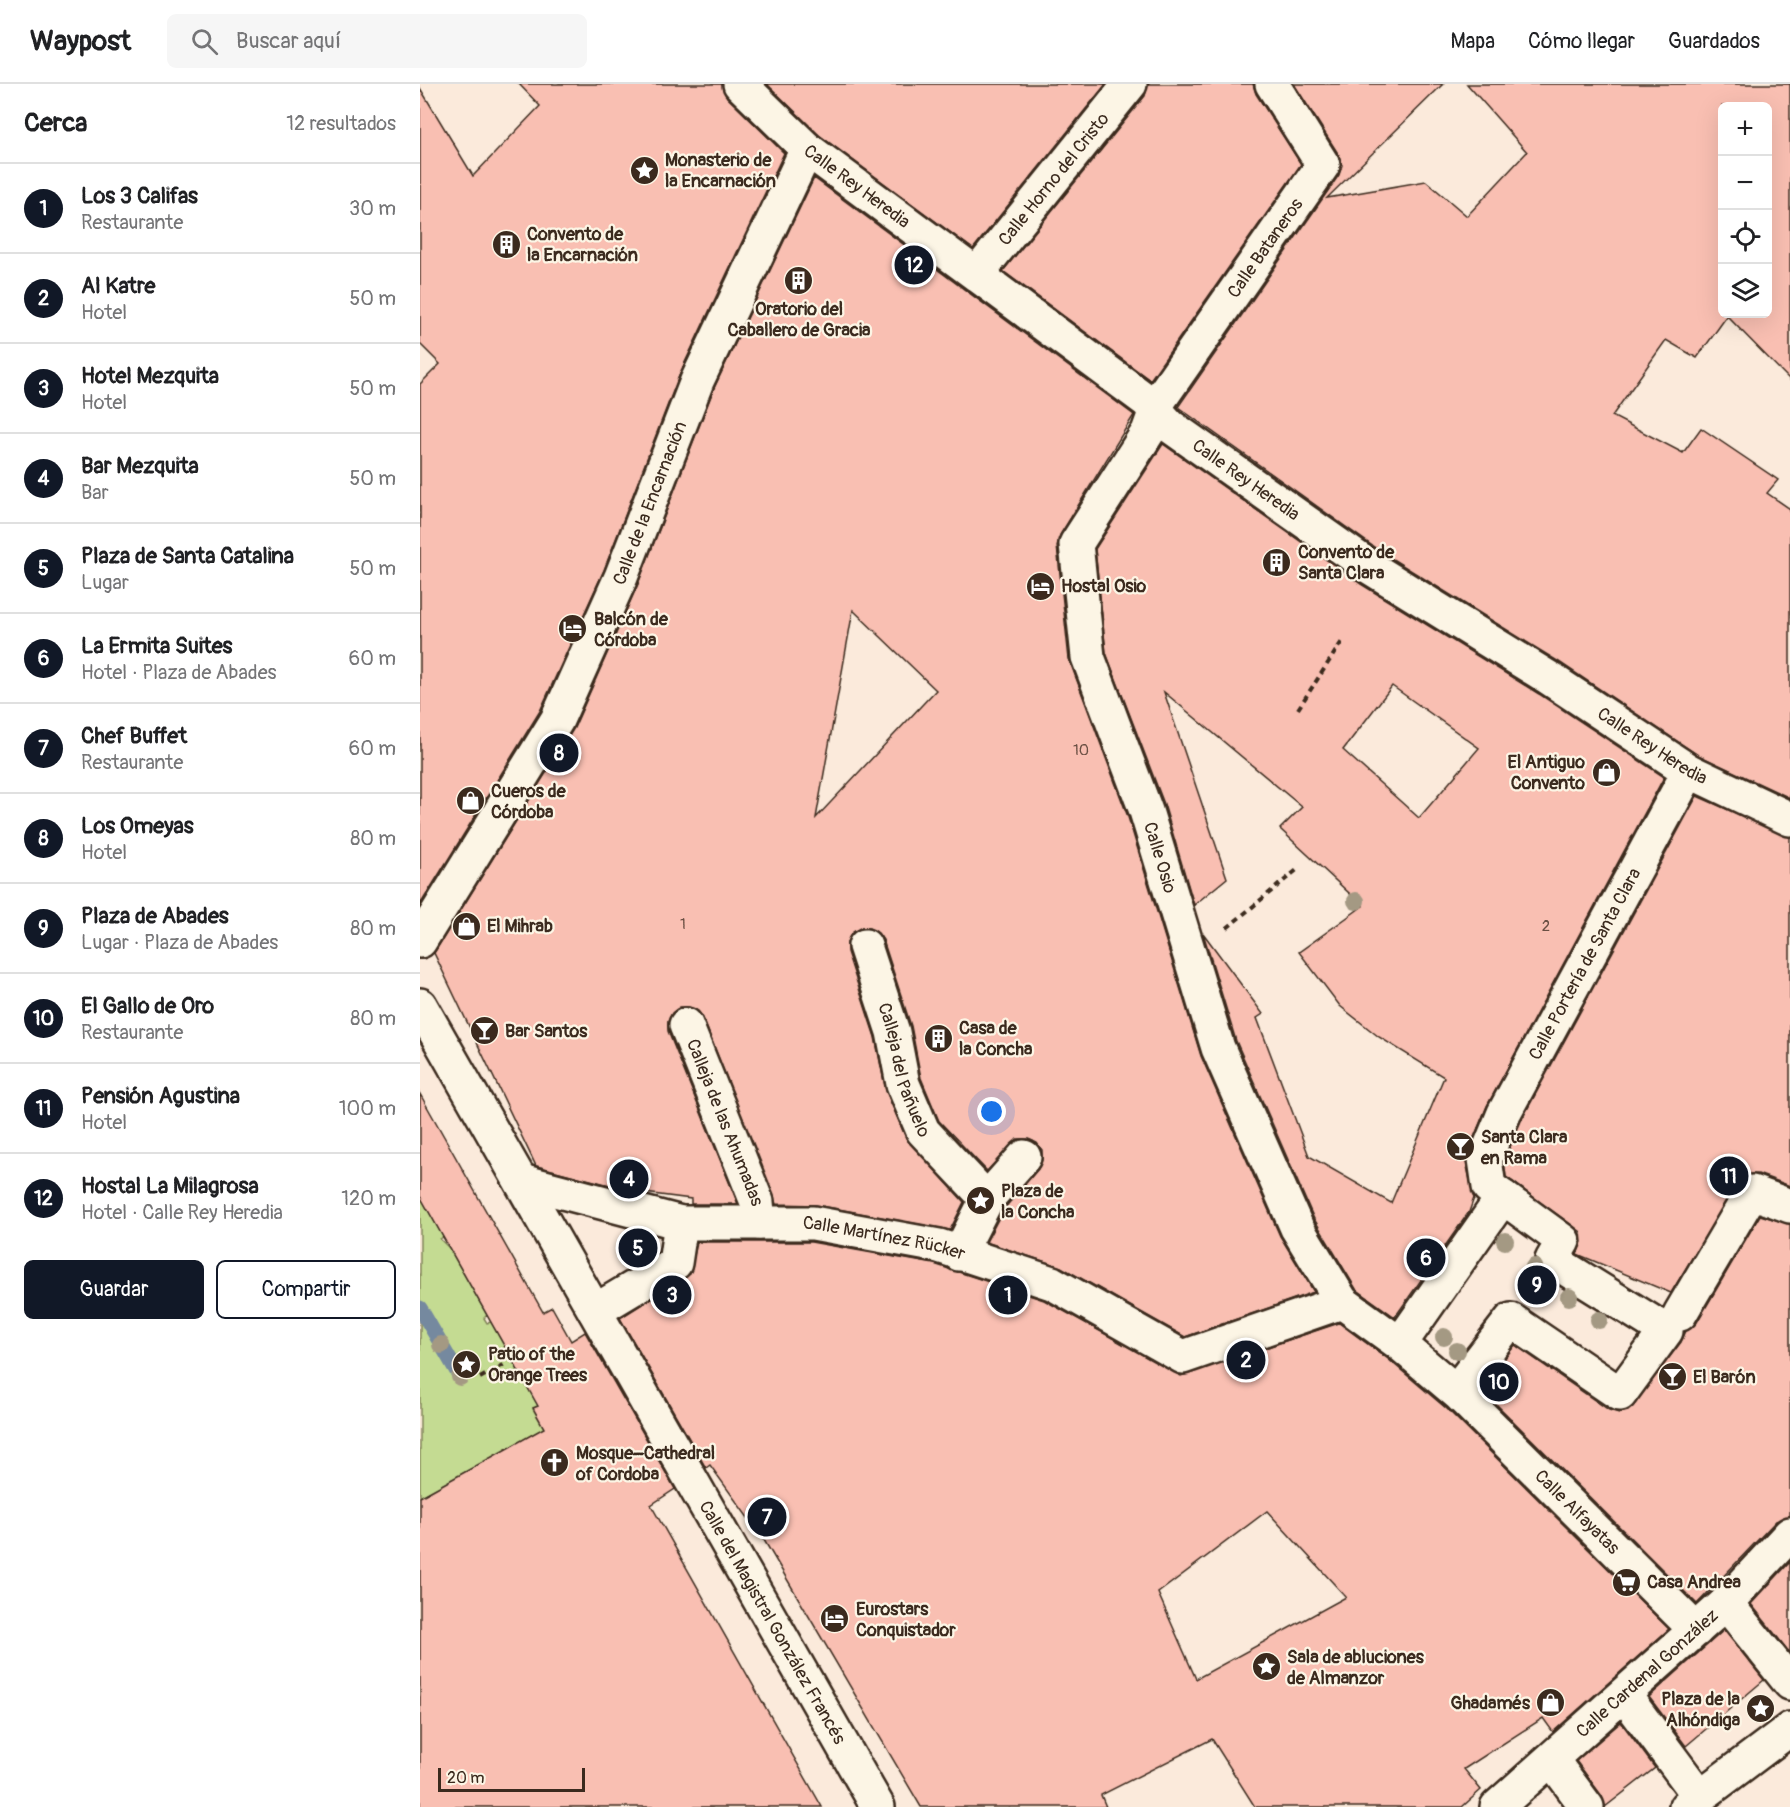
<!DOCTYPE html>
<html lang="es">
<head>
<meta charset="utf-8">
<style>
	:root { --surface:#fff; --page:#f6f6f6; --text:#202124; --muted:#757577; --line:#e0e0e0; --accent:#111827 }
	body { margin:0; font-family:Pangolin,sans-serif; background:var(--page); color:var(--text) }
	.controls { position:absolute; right:18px; top:18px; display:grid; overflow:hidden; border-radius:9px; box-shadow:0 6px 24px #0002 }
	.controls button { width:54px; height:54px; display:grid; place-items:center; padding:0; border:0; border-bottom:2px solid var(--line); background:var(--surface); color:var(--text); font:30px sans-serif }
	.scale { position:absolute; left:18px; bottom:15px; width:147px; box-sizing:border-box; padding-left:6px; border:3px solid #3b2a1e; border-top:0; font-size:16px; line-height:21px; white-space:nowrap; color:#3b2a1e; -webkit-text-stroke:4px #fcf5e5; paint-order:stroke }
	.you { position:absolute; left:572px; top:1028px; width:21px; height:21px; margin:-15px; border:4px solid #fff; border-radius:50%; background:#1a73e8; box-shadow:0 0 0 9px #1a73e833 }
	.badge { display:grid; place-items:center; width:39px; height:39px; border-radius:50%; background:var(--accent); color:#fff; font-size:20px; font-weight:700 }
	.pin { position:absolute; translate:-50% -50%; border:3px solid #fff; box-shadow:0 2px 6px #0006 }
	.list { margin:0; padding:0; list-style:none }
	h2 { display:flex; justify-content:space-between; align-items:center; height:78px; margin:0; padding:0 24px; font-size:26px }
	h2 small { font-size:20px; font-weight:400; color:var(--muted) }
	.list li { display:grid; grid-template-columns:39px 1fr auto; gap:18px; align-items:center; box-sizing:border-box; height:90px; padding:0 24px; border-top:2px solid var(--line) }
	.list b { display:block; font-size:22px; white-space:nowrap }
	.list p { margin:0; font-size:20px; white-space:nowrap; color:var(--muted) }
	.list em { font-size:20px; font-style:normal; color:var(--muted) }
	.actions { display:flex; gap:12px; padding:18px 24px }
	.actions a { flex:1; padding:14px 0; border:2px solid var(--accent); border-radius:9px; text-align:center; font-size:21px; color:var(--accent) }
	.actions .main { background:var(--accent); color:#fff }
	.icon { flex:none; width:33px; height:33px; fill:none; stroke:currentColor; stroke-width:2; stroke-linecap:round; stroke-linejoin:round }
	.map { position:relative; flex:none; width:1370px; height:1723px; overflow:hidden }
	header { display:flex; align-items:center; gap:36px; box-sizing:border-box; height:84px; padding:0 30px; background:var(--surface); border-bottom:2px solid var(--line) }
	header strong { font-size:28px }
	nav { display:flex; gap:33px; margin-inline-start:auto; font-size:21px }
	.search { width:420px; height:54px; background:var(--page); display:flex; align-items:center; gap:15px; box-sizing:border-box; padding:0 21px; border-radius:9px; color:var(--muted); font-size:22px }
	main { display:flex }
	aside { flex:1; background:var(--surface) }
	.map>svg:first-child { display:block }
</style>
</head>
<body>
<header>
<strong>Waypost</strong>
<div class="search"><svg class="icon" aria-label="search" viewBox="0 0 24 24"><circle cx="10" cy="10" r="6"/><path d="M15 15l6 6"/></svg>Buscar aquí</div>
<nav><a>Mapa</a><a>Cómo llegar</a><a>Guardados</a></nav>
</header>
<main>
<aside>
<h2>Cerca<small>12 resultados</small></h2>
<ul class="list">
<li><span class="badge">1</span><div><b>Los 3 Califas</b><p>Restaurante</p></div><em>30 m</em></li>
<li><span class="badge">2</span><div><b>Al Katre</b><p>Hotel</p></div><em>50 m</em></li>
<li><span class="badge">3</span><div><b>Hotel Mezquita</b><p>Hotel</p></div><em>50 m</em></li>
<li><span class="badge">4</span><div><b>Bar Mezquita</b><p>Bar</p></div><em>50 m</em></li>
<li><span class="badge">5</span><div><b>Plaza de Santa Catalina</b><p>Lugar</p></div><em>50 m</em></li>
<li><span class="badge">6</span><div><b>La Ermita Suites</b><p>Hotel · Plaza de Abades</p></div><em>60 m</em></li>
<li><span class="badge">7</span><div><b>Chef Buffet</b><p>Restaurante</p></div><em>60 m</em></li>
<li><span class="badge">8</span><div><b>Los Omeyas</b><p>Hotel</p></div><em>80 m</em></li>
<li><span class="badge">9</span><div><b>Plaza de Abades</b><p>Lugar · Plaza de Abades</p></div><em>80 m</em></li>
<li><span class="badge">10</span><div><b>El Gallo de Oro</b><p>Restaurante</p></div><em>80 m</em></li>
<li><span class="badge">11</span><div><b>Pensión Agustina</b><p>Hotel</p></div><em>100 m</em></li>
<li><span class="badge">12</span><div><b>Hostal La Milagrosa</b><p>Hotel · Calle Rey Heredia</p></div><em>120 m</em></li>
</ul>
<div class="actions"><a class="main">Guardar</a><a>Compartir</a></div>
</aside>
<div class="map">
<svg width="1370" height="1723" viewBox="0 0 1370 1723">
	<rect width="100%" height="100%" fill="#fbeadb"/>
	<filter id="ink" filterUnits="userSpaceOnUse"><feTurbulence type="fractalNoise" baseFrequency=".0167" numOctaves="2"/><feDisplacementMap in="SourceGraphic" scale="12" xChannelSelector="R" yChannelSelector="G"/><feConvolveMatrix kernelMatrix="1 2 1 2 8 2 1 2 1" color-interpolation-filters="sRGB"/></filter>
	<g filter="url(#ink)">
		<polygon fill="#c4db92" stroke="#808258" stroke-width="1.5" points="0,1112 23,1153 20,1155 29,1164 67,1231 64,1234 67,1239 71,1238 73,1241 118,1322 113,1325 124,1344 0,1413"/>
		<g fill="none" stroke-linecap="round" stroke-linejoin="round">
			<polyline stroke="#75899f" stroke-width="15" points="0,1224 40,1293"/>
		</g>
		<g fill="#f9bfb2" stroke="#3b2a1e" stroke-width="1.5" fill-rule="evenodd">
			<polygon points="99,0 302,0 307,13 364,69 260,289 184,486 120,627 0,821 0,300 20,280 0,260 0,4 53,92 120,22"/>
			<polygon points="347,0 686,0 553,165 399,51"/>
			<polygon points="728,0 833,0 836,10 881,80 730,296 583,187 725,12"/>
			<path d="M874,0h149l-116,114 99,-17 41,35 60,-64 -60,-68h323v296l-63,-64 -30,42 -31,-18 -54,76 71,37 18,-25 77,52 -11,13 23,16v289l-92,-43 -139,-93 -178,-110 -203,-145 161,-232 3,-10 -3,-10zM1302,22h45v208h-45z"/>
			<path d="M394,94l320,237 -74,120 -3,11 12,113 59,158 73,239 79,180 34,56 -129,45 -124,-70 -75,-25 17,-32 35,-41 4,-9v-10l-5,-7 -9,-4h-11l-30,32 -48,-50 -18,-43 -10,-52 -28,-86 -5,-7 -9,-5h-9l-8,5 -5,9v10l28,85 11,54 20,47 58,64 -14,28 -134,-25 -40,-1 -73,-186 -5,-7 -9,-4h-9l-8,6 -4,9v9l70,173h-47v-5l-54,-7 -101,-26 -102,-213 140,-225 64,-144 76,-196zM433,526l83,80 -120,128z"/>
			<path d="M743,360l198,140 178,110 125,83 -177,329 -19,46 -2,10 8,36 -5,14 -74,105 -39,-28 -42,-70 -78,-178 -33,-108 60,81 -6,4 52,138 82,47 53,-126 -65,-40 -39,-31 -41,-54 64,-46 -83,-77 22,-22 -138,-115 63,186 -33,27 -30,-101 -58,-151 -11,-104zM972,602l87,62 -60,70 -76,-68z"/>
			<polygon points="1277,712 1370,753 1370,1102 1338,1090 1321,1093 1251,1209 1157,1170 1162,1158 1161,1148 1086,1093 1084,1077 1101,1037"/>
			<polygon points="0,1010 123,1228 132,1223 151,1257 165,1248 255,1405 231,1421 402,1723 0,1723 0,1413 124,1344 113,1324 118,1322 0,1112"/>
			<polygon points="1340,1131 1370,1140 1370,1432 1356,1437 1277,1520 1061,1305 1095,1261 1189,1326 1199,1329 1208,1327 1261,1258 1266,1247 1276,1240"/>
			<path d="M277,1158h114l123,22 110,36 137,76 158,-53 49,36 59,50 222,220 -116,103 -10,-14 -79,51 17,21 -19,17h-207l-43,-68 -111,56 5,12h-185l-157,-267 -54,-75 -4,3 -86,-150 70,-44zM847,1427l79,86 -150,82 -38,-86z"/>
			<polygon points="1370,1478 1370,1569 1331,1520"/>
			<polygon points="1304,1546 1344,1596 1266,1662 1229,1613"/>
			<polygon points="1201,1638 1235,1684 1185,1723 1182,1712 1156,1677"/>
		</g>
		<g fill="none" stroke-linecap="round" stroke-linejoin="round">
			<defs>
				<g id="pedestrian">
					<polyline points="320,0 387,65"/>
					<path id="s1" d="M852,0l51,81 -163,234 -12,33 -72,112 12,113 58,154 72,237 79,180 45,74"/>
					<path id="s2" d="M445,862l28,86 10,52 20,47 64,68"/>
					<path id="s3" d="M266,941l71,177 2,21"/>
					<polyline points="539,1170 567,1115 604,1073"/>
					<polyline points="1260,1230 1332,1108 1370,1122"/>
					<polyline points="1306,1519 1370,1599"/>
					<polyline points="1205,1612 1280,1713"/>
					<polyline points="1132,1676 1167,1723"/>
					<polyline points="1266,1723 1370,1645"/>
				</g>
				<g id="minor">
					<path id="s4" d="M557,190l153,-190"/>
					<path id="s5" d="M0,857l137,-221 64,-143 76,-196 110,-232 340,252 23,25 201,142 178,110 140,93 101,48"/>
					<path id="s6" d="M0,921l458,802"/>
					<path id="s7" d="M101,1097l160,42h132l126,23 113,37 131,74 159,-55 58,42 60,51 236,235"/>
					<polyline points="175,1227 255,1179 261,1139"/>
					<polyline points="980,1260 1083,1113"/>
					<path id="s8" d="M1036,1307l55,-71 109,74 46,-63 -114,-71 11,-19 -74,-54 -4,-28 19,-46 185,-342"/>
					<path id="s9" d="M1077,1723l229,-204 64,-69"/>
				</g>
			</defs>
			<use href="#pedestrian" stroke="#3b2a1e" stroke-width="38"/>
			<use href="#minor" stroke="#3b2a1e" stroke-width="38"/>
			<g stroke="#3b2a1e" stroke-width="4" stroke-dasharray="6 4.5" stroke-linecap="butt">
				<polyline points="878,625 923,556"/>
				<polyline points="807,844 878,785"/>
				<polyline points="60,1294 87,1279"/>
			</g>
			<use href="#pedestrian" stroke="#fcf5e5" stroke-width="33"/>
			<use href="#minor" stroke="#fcf5e5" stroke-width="33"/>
		</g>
		<g fill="#a49983">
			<circle cx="936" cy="817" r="9"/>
			<circle cx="1085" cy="1157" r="9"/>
			<circle cx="1114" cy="1183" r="9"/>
			<circle cx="1149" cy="1213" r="9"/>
			<circle cx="1179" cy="1236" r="9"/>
			<circle cx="1024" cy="1253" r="9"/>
			<circle cx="21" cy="1261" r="9"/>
			<circle cx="1037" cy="1267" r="9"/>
			<circle cx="40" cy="1293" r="9"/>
		</g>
	</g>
	<defs>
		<symbol id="sight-disc" viewBox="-11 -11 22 22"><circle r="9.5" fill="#3b2a1e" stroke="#fcf5e5"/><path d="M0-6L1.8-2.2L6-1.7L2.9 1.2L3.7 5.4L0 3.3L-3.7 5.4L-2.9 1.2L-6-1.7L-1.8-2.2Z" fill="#fff"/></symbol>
		<symbol id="building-disc" viewBox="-11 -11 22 22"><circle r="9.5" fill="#3b2a1e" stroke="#fcf5e5"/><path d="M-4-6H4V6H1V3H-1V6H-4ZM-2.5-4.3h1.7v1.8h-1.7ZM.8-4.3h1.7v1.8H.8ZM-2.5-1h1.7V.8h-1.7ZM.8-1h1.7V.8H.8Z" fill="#fff"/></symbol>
		<symbol id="hotel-disc" viewBox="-11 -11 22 22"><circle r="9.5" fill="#3b2a1e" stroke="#fcf5e5"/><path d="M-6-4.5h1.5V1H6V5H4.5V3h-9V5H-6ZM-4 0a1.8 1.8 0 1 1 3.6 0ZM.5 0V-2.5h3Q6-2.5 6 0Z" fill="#fff"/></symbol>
		<symbol id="shop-disc" viewBox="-11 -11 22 22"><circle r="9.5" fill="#3b2a1e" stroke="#fcf5e5"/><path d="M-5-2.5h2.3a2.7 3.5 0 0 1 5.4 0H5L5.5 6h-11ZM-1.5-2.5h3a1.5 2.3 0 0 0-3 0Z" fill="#fff"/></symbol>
		<symbol id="bar-disc" viewBox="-11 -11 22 22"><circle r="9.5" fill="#3b2a1e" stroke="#fcf5e5"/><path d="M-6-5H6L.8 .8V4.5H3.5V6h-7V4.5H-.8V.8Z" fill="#fff"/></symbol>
		<symbol id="church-disc" viewBox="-11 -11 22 22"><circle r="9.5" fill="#3b2a1e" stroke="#fcf5e5"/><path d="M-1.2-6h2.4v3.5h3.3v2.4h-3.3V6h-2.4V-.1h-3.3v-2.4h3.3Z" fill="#fff"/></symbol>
		<symbol id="supermarket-disc" viewBox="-11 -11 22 22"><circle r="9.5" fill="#3b2a1e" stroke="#fcf5e5"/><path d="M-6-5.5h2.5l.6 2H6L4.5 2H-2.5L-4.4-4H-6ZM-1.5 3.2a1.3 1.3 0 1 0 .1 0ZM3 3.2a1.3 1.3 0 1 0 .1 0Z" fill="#fff"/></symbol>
	</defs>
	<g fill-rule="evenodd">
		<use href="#sight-disc" x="208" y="70" width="33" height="33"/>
		<use href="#building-disc" x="70" y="144" width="33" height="33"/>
		<use href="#building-disc" x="362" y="180" width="33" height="33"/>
		<use href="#building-disc" x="840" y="462" width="33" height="33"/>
		<use href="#hotel-disc" x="604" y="486" width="33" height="33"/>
		<use href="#hotel-disc" x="136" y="528" width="33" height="33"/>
		<use href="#shop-disc" x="1170" y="672" width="33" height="33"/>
		<use href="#shop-disc" x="34" y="700" width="33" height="33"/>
		<use href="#shop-disc" x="30" y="826" width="33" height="33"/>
		<use href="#bar-disc" x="48" y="930" width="33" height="33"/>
		<use href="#building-disc" x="502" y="938" width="33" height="33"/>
		<use href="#bar-disc" x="1024" y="1046" width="33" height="33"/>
		<use href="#sight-disc" x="544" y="1100" width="33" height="33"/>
		<use href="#sight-disc" x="30" y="1264" width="33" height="33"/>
		<use href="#bar-disc" x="1236" y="1276" width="33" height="33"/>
		<use href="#church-disc" x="118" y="1362" width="33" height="33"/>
		<use href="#supermarket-disc" x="1190" y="1482" width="33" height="33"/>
		<use href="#hotel-disc" x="398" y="1518" width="33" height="33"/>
		<use href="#sight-disc" x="830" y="1566" width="33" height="33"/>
		<use href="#shop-disc" x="1114" y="1602" width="33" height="33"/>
		<use href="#sight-disc" x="1324" y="1608" width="33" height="33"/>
	</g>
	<g text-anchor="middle" stroke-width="4.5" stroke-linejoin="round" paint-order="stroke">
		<g font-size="15" fill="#6a4f43">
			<text x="661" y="671">10</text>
			<text x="263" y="845">1</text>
			<text x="1126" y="847">2</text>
		</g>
		<g font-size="18" font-weight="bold" fill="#3b2a1e" stroke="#fcf5e5" text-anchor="start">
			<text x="245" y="82">Monasterio de<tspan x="245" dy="21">la Encarnación</tspan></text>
			<text x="107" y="156">Convento de<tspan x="107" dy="21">la Encarnación</tspan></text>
			<text x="379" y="231" text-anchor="middle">Oratorio del<tspan x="379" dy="21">Caballero de Gracia</tspan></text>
			<text x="878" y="474">Convento de<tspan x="878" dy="21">Santa Clara</tspan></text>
			<text x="641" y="508">Hostal Osio</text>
			<text x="174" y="541">Balcón de<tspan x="174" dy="21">Córdoba</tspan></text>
			<text x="1165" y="684" text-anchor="end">El Antiguo<tspan x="1165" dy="21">Convento</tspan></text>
			<text x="71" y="713">Cueros de<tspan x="71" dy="21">Córdoba</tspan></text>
			<text x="67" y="848">El Mihrab</text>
			<text x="539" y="950">Casa de<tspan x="539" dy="21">la Concha</tspan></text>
			<text x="85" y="953">Bar Santos</text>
			<text x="1061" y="1059">Santa Clara<tspan x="1061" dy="21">en Rama</tspan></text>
			<text x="581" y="1113">Plaza de<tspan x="581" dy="21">la Concha</tspan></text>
			<text x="68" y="1276">Patio of the<tspan x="68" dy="21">Orange Trees</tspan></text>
			<text x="1273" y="1299">El Barón</text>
			<text x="156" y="1375">Mosque–Cathedral<tspan x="156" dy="21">of Cordoba</tspan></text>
			<text x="1227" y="1504">Casa Andrea</text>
			<text x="436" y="1531">Eurostars<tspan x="436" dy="21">Conquistador</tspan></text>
			<text x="867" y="1579">Sala de abluciones<tspan x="867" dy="21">de Almanzor</tspan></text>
			<text x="1320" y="1621" text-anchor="end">Plaza de la<tspan x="1320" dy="21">Alhóndiga</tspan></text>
			<text x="1110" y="1625" text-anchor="end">Ghadamés</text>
		</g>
		<g font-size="18" fill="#3b2a1e" stroke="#fcf5e5">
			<text dy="6" stroke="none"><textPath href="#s4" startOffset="122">Calle Horno del Cristo</textPath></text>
			<text dy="6" stroke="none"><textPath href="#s5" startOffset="946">Calle Rey Heredia</textPath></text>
			<text transform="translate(845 164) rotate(-55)" y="6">Calle Bataneros</text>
			<text dy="6" stroke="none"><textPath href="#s5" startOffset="1434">Calle Rey Heredia</textPath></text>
			<text dy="6" stroke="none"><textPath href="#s5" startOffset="496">Calle de la Encarnación</textPath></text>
			<text dy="6" stroke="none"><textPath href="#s5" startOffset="1920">Calle Rey Heredia</textPath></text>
			<text dy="6" stroke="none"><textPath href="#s1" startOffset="876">Calle Osio</textPath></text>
			<text dy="6" stroke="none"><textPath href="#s8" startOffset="795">Calle Portería de Santa Clara</textPath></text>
			<text dy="6" stroke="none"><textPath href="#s2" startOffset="130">Calleja del Pañuelo</textPath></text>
			<text dy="6" stroke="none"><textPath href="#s3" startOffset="105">Calleja de las Ahumadas</textPath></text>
			<text dy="6" stroke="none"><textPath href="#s7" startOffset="370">Calle Martínez Rücker</textPath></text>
			<text dy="6" stroke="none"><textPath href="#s7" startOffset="1179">Calle Alfayatas</textPath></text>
			<text dy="6" stroke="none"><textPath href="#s6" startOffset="711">Calle del Magistral González Francés</textPath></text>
			<text dy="6" stroke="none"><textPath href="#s9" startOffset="201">Calle Cardenal González</textPath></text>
		</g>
	</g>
</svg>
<div class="controls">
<button>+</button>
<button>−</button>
<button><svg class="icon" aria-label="locate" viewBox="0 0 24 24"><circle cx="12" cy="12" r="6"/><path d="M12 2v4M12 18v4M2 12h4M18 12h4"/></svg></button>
<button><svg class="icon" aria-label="layers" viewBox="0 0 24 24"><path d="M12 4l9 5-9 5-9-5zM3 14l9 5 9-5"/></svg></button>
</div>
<div class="scale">20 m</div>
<div class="you"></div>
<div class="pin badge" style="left:588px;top:1211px">1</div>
<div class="pin badge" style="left:826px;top:1276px">2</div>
<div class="pin badge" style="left:252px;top:1211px">3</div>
<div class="pin badge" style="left:209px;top:1095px">4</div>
<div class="pin badge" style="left:218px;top:1164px">5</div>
<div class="pin badge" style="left:1006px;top:1174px">6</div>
<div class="pin badge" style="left:347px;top:1433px">7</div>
<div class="pin badge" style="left:139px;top:669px">8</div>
<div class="pin badge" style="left:1117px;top:1201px">9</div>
<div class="pin badge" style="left:1079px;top:1298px">10</div>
<div class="pin badge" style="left:1309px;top:1092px">11</div>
<div class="pin badge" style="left:494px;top:181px">12</div>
</div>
</main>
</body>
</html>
